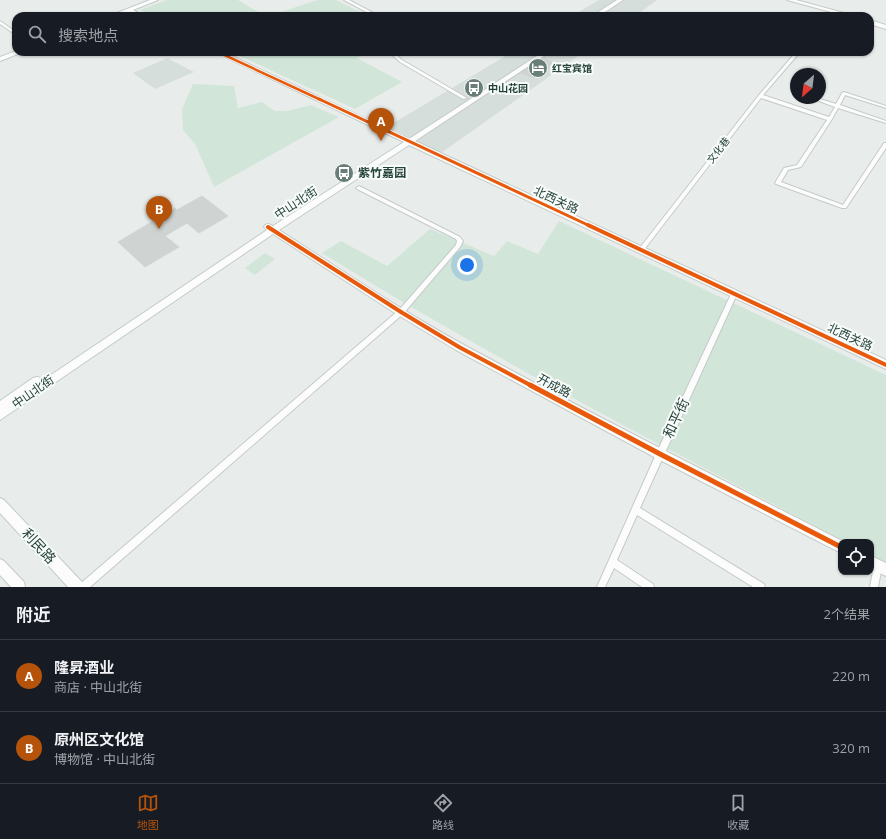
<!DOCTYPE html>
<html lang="zh">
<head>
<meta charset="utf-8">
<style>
	:root { --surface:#171b24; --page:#242831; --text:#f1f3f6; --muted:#9ea1a6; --line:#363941; --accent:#b45309 }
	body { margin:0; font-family:"Open Sans","Noto Sans SC",sans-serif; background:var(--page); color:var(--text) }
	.controls { position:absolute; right:12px; bottom:12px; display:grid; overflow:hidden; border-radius:8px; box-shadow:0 1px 3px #0004 }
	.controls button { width:36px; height:36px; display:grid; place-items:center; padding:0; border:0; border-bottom:1px solid var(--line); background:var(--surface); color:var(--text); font:20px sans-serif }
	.compass { position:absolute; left:790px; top:68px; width:36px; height:36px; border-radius:50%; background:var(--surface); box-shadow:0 1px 3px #0004; rotate:208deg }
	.you { position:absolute; left:467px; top:265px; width:14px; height:14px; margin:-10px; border:3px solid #fff; border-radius:50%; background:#1a73e8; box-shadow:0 0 0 6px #1a73e833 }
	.badge { display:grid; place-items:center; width:26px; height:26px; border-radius:50%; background:var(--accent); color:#fff; font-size:13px; font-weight:700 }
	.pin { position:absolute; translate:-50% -33px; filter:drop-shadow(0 1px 2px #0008) }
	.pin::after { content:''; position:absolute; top:21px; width:14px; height:12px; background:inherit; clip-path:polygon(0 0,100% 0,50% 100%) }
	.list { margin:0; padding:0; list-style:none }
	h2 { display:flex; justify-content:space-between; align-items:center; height:52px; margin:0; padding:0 16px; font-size:17px }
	h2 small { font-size:13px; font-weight:400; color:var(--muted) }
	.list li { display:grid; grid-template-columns:26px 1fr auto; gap:12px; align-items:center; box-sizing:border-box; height:72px; padding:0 16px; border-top:1px solid var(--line) }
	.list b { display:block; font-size:15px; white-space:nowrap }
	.list p { margin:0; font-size:13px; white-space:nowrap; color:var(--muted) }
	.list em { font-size:13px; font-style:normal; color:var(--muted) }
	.icon { flex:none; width:22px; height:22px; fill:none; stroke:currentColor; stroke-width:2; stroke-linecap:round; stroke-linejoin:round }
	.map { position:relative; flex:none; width:886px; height:587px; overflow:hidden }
	.search { position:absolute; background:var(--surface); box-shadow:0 1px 3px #0004; left:12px; right:12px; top:12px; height:44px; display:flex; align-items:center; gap:10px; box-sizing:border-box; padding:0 14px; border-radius:12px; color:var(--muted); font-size:15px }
	.sheet { height:196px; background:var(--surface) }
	nav { display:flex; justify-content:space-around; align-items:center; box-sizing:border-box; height:56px; border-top:1px solid var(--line); background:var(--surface); font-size:11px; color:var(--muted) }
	nav a { display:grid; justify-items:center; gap:2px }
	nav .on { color:var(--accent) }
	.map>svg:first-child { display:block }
</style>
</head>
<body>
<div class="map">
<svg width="886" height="587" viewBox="0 0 886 587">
	<rect width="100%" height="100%" fill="#e8edeb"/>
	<g fill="#d6dedb">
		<polygon points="599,0 657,0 635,16 572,16"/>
		<polygon points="512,52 584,52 441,153 387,127"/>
		<polygon points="167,58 194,72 155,89 133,73"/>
	</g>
	<g fill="#d1e6d8">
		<polygon points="167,0 238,0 265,16 153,16 140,10"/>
		<polygon points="317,0 336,0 368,16 269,16"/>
		<polygon points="231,52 371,52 357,58 402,82 355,109"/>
		<polygon points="193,84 234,86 238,108 262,102 275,111 287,111 311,105 339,117 214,187 195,144 183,130 182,109"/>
		<path d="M559,221l327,154v188l-15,-8v-13h-25c-177,-92 -355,-184 -524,-289l19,-12 46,25 43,-37 64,27 13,-15 31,13z"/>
		<polygon points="265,253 275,259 255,275 245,268"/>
	</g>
	<g fill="#cfd4d2" stroke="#d1d6d4">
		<polygon points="544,58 557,63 534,78 521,73"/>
		<polygon points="202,196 228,216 199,233 187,223 165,236 179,247 145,267 118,242 175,208 177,210"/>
	</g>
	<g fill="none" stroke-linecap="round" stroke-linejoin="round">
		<defs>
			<g id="street">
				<polygon points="344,0 349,0 379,16 374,16"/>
				<polygon points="833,10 836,11 832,16 828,16"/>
				<polygon points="0,21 16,32 16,35 0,24"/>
				<polygon points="389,52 393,52 402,60 467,98 463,99 400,62"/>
				<polygon points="796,52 800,52 763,95 829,117 835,107 811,98 817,98 836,104 842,93 844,92 886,106 886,108 845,95 840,105 886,121 886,123 838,108 832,119 801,167 788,170 781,182 843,205 884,143 886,143 886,148 846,208 842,208 776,184 775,183 784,168 797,165 827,120 761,98 643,251 639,251 638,250 639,249 759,95"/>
				<rect x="794" y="91" width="2" height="2"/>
				<polygon points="359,186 460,237 463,241 460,247 403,314 90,587 79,587 80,584 399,310 456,245 457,241 456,239 357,189 356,188"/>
				<polygon points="732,292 736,292 737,294 640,508 764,584 765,587 753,587 637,515 617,560 653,584 654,587 642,587 614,568 605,587 597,587 657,452"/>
				<polygon points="878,562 881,563 882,566 878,587 870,587 874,566 875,563"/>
			</g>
			<g id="secondary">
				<polygon points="150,0 158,0 133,10 144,16 137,16 128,12 117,16 109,16"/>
				<polygon points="617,0 623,0 599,16 592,16"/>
				<polygon points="787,0 796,0 855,16 846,16"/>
				<polygon points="870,20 886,25 886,29 870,24"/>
				<polygon points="16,51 23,52 0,61 0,57"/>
				<path d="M215,52h8l186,87 134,-87h7l-135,89 471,219v9l-477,-224 -130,85c61,39 121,80 185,115 125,68 253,132 380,197h-3v11l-185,-95 -200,-108 -58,-35 -125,-81 -273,186v-19l33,-23 4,-1 4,1 1,3 225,-151 -3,-3 1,-2 3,-1 5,2 131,-84z"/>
				<polygon points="0,498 4,500 82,582 83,587 68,587 0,513"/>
				<polygon points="871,556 886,563 886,576 871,569"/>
				<polygon points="0,559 4,561 24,582 25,587 11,587 0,575"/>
			</g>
		</defs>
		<use href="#street" stroke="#c5cac8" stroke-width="2"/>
		<use href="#secondary" stroke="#c3cbc8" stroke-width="2"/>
		<use href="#street" fill="#fcfcfc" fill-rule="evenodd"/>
		<use href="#secondary" fill="#fcfcfc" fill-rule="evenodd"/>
		<defs>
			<polyline id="cycleway-far3" points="218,52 321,100"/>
			<polyline id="cycleway-far2" points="319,99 590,226"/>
			<g id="cycleway-far1">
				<polyline points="588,225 886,365"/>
				<polyline points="268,227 401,312 459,347 532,386"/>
			</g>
			<polyline id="cycleway" points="530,385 660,454 841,547"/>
		</defs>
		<use href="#cycleway-far3" stroke="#f7fbf9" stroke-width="4"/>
		<use href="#cycleway-far2" stroke="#f7fbf9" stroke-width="5"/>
		<use href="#cycleway-far1" stroke="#f7fbf9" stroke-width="6"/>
		<use href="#cycleway" stroke="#f7fbf9" stroke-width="8"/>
		<use href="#cycleway-far3" stroke="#e8590c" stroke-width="2.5"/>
		<use href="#cycleway-far2" stroke="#e8590c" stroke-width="3"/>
		<use href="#cycleway-far1" stroke="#e8590c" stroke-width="4"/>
		<use href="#cycleway" stroke="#e8590c" stroke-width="5"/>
	</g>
	<defs>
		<symbol id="hotel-disc" viewBox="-11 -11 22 22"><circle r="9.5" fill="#697e78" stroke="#f7fbf9"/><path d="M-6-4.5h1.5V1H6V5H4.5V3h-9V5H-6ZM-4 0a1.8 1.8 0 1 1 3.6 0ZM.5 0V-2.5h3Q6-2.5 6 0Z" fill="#fff"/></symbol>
		<symbol id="bus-disc" viewBox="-11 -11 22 22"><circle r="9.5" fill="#697e78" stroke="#f7fbf9"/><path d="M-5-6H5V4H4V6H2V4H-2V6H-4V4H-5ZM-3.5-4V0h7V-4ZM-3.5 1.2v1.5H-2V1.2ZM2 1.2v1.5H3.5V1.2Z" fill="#fff"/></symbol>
	</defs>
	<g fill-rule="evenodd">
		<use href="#hotel-disc" x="527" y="57" width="22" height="22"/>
		<use href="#bus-disc" x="463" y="77" width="22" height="22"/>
		<use href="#bus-disc" x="333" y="162" width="22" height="22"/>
	</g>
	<g text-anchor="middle" stroke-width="4" stroke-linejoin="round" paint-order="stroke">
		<g font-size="10" font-weight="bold" fill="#24423a" stroke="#f7fbf9" text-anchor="start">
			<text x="552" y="72">红宝宾馆</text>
			<text x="488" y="92">中山花园</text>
		</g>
		<g font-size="10" fill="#24423a" stroke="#f7fbf9">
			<text transform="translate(718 150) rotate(-52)" y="4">文化巷</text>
		</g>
		<g font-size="12" font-weight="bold" fill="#24423a" stroke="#f7fbf9" text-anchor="start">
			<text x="358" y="177">紫竹嘉园</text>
		</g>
		<g font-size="12" fill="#24423a" stroke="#f7fbf9">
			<text transform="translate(556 200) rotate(25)" y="4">北西关路</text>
			<text transform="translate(296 203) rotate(-33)" y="4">中山北街</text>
			<text transform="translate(850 337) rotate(25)" y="4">北西关路</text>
			<text transform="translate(554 386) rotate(28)" y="4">开成路</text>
			<text transform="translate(33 392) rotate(-35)" y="4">中山北街</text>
		</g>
		<g font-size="14" fill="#24423a" stroke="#f7fbf9">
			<text transform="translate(676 418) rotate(-65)" y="5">和平街</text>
			<text transform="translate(39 546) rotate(47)" y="5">利民路</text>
		</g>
	</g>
</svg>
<div class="controls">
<button><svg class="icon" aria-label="locate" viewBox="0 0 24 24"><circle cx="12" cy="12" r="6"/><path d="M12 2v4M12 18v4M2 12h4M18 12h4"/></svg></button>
</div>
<svg class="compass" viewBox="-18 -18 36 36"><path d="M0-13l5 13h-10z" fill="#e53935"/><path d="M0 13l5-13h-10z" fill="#9ea1a6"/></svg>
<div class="you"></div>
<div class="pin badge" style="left:381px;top:141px">A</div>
<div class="pin badge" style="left:159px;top:229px">B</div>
<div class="search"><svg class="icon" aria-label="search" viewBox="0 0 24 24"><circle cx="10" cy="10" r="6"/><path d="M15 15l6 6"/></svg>搜索地点</div>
</div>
<section class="sheet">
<h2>附近<small>2个结果</small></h2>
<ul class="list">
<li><span class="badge">A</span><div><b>隆昇酒业</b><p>商店 · 中山北街</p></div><em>220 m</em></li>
<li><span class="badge">B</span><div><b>原州区文化馆</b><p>博物馆 · 中山北街</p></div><em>320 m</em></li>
</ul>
</section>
<nav>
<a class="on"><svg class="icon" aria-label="map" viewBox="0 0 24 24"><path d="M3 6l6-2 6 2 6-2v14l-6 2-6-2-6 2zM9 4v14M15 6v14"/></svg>地图</a>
<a><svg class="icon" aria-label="directions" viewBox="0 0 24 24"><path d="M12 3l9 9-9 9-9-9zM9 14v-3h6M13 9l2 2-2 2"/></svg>路线</a>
<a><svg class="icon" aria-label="saved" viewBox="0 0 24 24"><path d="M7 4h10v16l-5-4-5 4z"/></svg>收藏</a>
</nav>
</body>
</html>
